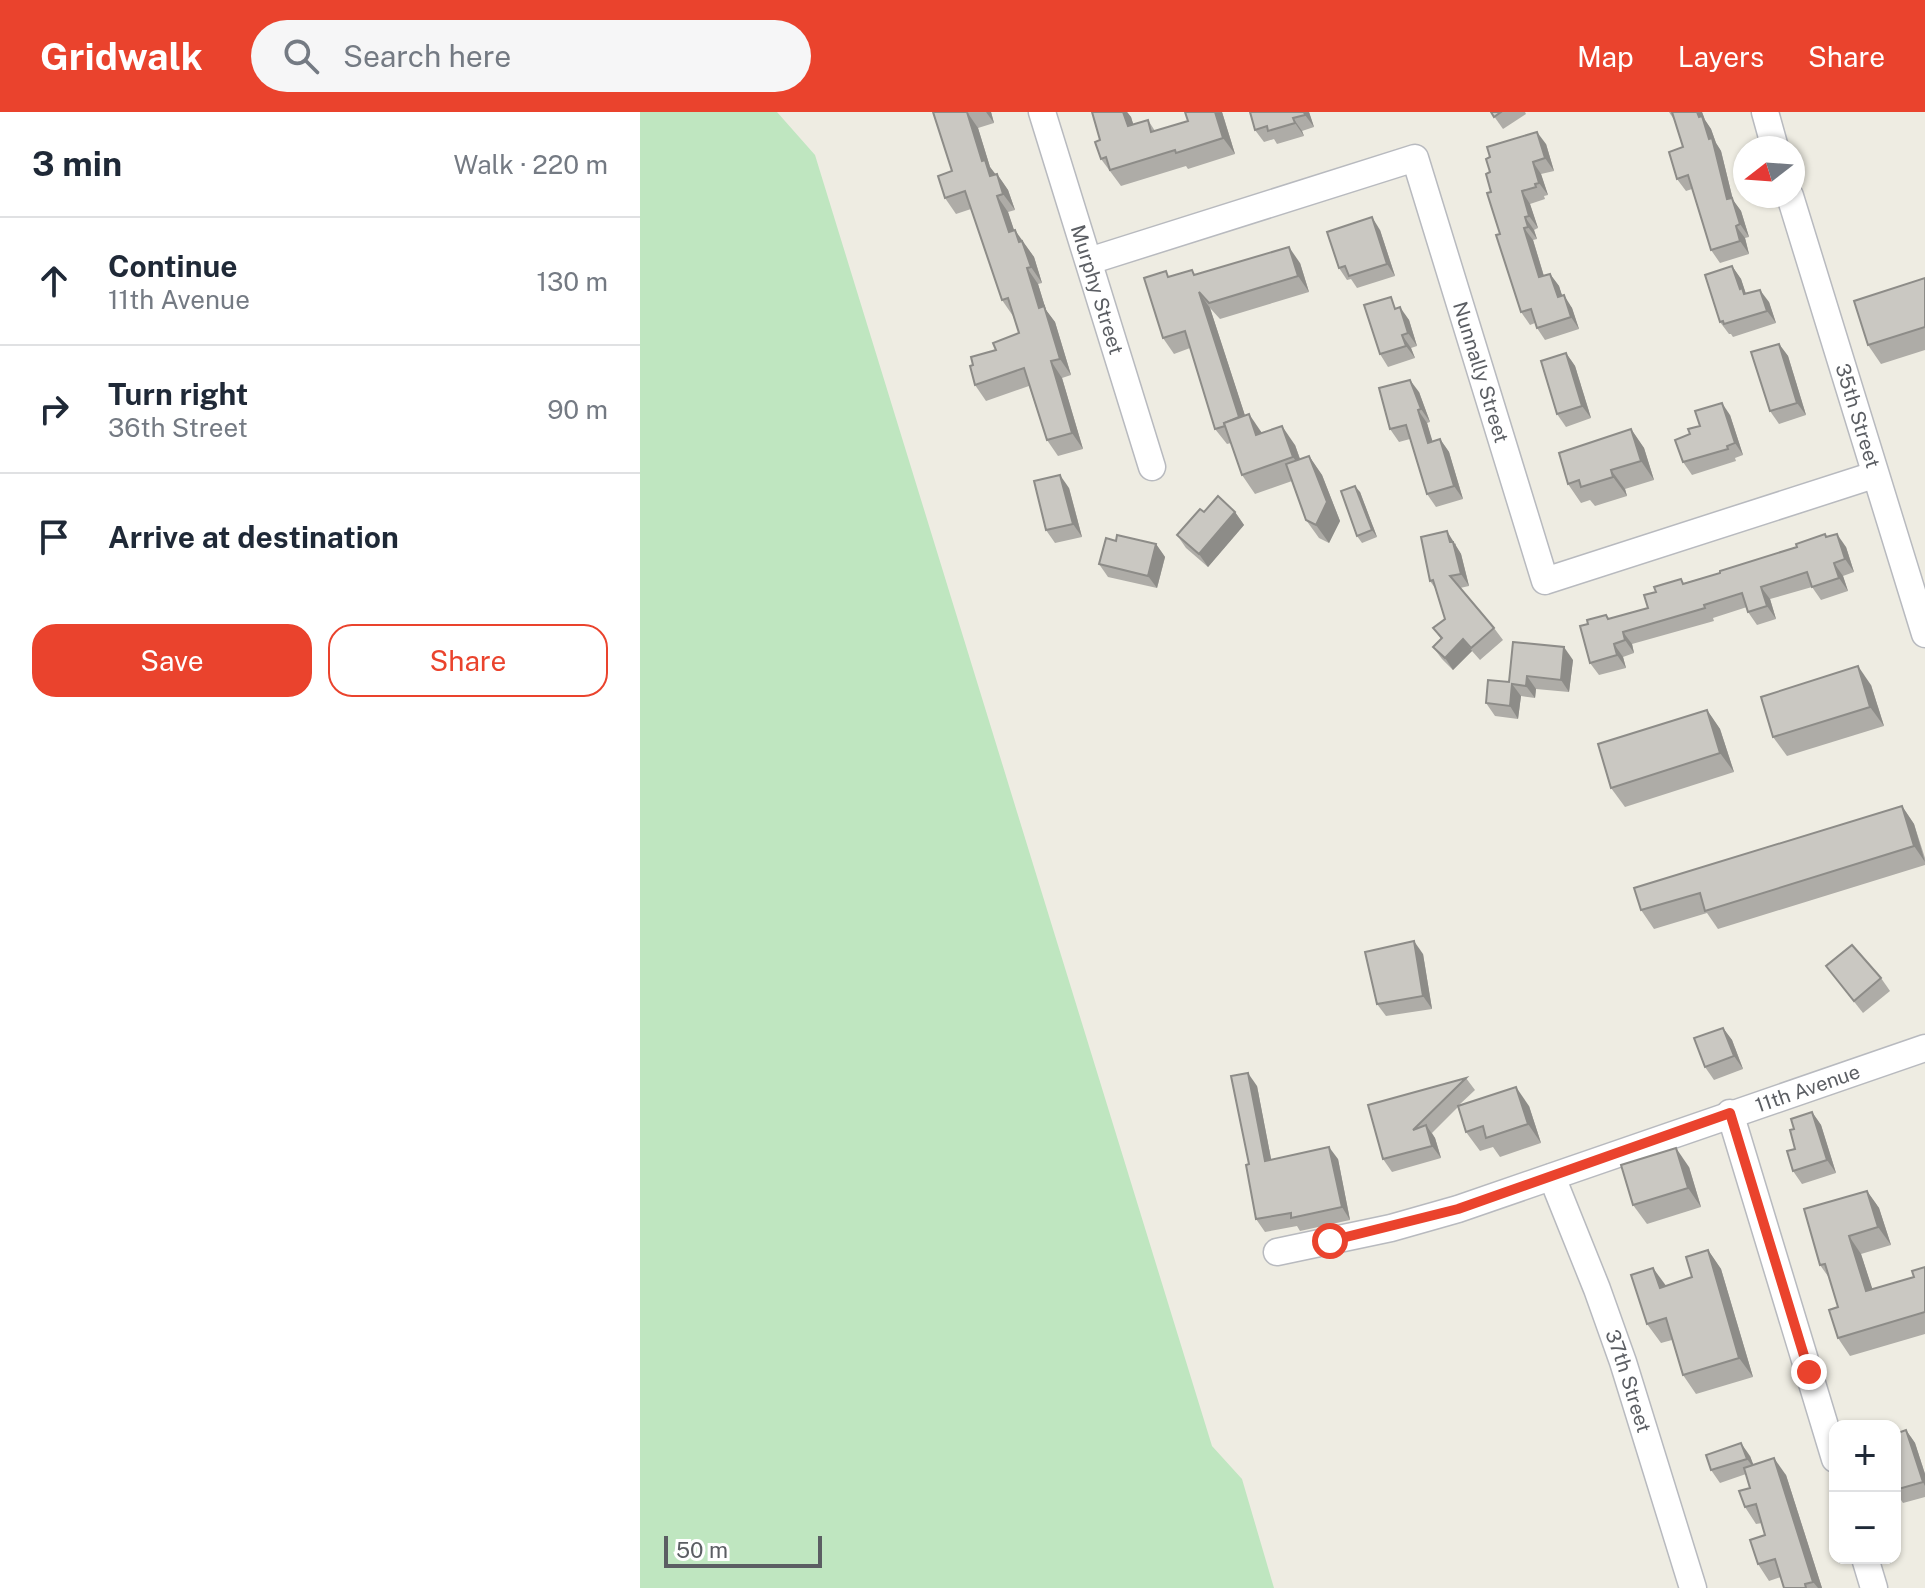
<!DOCTYPE html>
<html lang="en">
<head>
<meta charset="utf-8">
<style>
	:root { --surface:#fff; --page:#f6f6f7; --text:#1f2937; --muted:#747a83; --line:#e0e1e3; --accent:#ea432d }
	body { margin:0; font-family:"Public Sans",sans-serif; background:var(--page); color:var(--text) }
	.controls { position:absolute; right:24px; bottom:24px; display:grid; overflow:hidden; border-radius:16px; box-shadow:0 2px 6px #0004 }
	.controls button { width:72px; height:72px; display:grid; place-items:center; padding:0; border:0; border-bottom:2px solid var(--line); background:var(--surface); color:var(--text); font:40px sans-serif }
	.compass { position:absolute; left:1093px; top:24px; width:72px; height:72px; border-radius:50%; background:var(--surface); box-shadow:0 2px 6px #0004; rotate:253deg }
	.scale { position:absolute; left:24px; bottom:20px; width:158px; box-sizing:border-box; padding-left:8px; border:4px solid #5b5e63; border-top:0; font-size:22px; line-height:28px; white-space:nowrap; color:#5b5e63; -webkit-text-stroke:6px #fff; paint-order:stroke }
	.stop { position:absolute; width:24px; height:24px; margin:-18px; border:6px solid #ea432d; border-radius:50%; background:#fff }
	.stop.end { background:#ea432d; border-color:#fff; box-shadow:0 2px 8px #0008 }
	.list { margin:0; padding:0; list-style:none }
	h2 { display:flex; justify-content:space-between; align-items:center; height:104px; margin:0; padding:0 32px; font-size:34px }
	h2 small { font-size:26px; font-weight:400; color:var(--muted) }
	.list li { display:grid; grid-template-columns:52px 1fr auto; gap:24px; align-items:center; box-sizing:border-box; height:128px; padding:0 32px; border-top:2px solid var(--line) }
	.list b { display:block; font-size:30px; white-space:nowrap }
	.list p { margin:0; font-size:26px; white-space:nowrap; color:var(--muted) }
	.list em { font-size:26px; font-style:normal; color:var(--muted) }
	.actions { display:flex; gap:16px; padding:24px 32px }
	.actions a { flex:1; padding:18px 0; border:2px solid var(--accent); border-radius:24px; text-align:center; font-size:28px; color:var(--accent) }
	.actions .main { background:var(--accent); color:#fff }
	.icon { flex:none; width:44px; height:44px; fill:none; stroke:currentColor; stroke-width:2; stroke-linecap:round; stroke-linejoin:round }
	.map { position:relative; flex:none; width:1285px; height:1476px; overflow:hidden }
	header { display:flex; align-items:center; gap:48px; box-sizing:border-box; height:112px; padding:0 40px; background:var(--accent); color:#fff }
	header strong { font-size:38px }
	nav { display:flex; gap:44px; margin-inline-start:auto; font-size:28px }
	.search { width:560px; height:72px; background:var(--page); display:flex; align-items:center; gap:20px; box-sizing:border-box; padding:0 28px; border-radius:44px; color:var(--muted); font-size:30px }
	main { display:flex }
	aside { flex:1; background:var(--surface) }
	.map>svg:first-child { display:block }
</style>
</head>
<body>
<header>
<strong>Gridwalk</strong>
<div class="search"><svg class="icon" aria-label="search" viewBox="0 0 24 24"><circle cx="10" cy="10" r="6"/><path d="M15 15l6 6"/></svg>Search here</div>
<nav><a>Map</a><a>Layers</a><a>Share</a></nav>
</header>
<main>
<aside>
<h2>3 min<small>Walk · 220 m</small></h2>
<ul class="list">
<li><svg class="icon" aria-label="ahead" viewBox="0 0 24 24"><path d="M12 20V5M6 11l6-6 6 6"/></svg><div><b>Continue</b><p>11th Avenue</p></div><em>130 m</em></li>
<li><svg class="icon" aria-label="right" viewBox="0 0 24 24"><path d="M7 20v-9h11M14 6l5 5-5 5"/></svg><div><b>Turn right</b><p>36th Street</p></div><em>90 m</em></li>
<li><svg class="icon" aria-label="arrive" viewBox="0 0 24 24"><path d="M6 21V4h12l-3 4 3 4H6"/></svg><div><b>Arrive at destination</b></div></li>
</ul>
<div class="actions"><a class="main">Save</a><a>Share</a></div>
</aside>
<div class="map">
<svg width="1285" height="1476" viewBox="0 0 1285 1476">
	<rect width="100%" height="100%" fill="#eeece2"/>
	<polygon fill="#bfe6c0" points="0,0 137,0 175,43 572,1334 602,1367 634,1476 0,1476"/>
	<g fill="none" stroke-linecap="round" stroke-linejoin="round">
		<defs>
			<g id="street">
				<path id="s1" d="M402,0l110,355"/>
				<polyline points="1125,0 1135,36"/>
				<path id="s2" d="M1150,84l135,438"/>
				<path id="s3" d="M449,149l326,-103 130,423 329,-106"/>
				<polyline points="1090,1001 1195,1347"/>
				<path id="s4" d="M912,1065l45,112 26,73 70,226"/>
				<path id="s5" d="M637,1140l114,-24 67,-19 467,-161"/>
				<polyline points="1225,1446 1234,1476"/>
			</g>
		</defs>
		<use href="#street" stroke="#b8babf" stroke-width="29"/>
		<use href="#street" stroke="#fff" stroke-width="26"/>
	</g>
	<g fill="#aeaca7">
		<polygon points="293,0 351,0 354,11 338,16 350,55 355,63 357,62 368,78 375,98 368,100 374,118 394,145 402,171 398,172 406,198 415,210 431,263 422,266 443,337 418,344 407,328 389,274 346,289 335,273 333,253 379,221 373,204 362,188 331,97 316,102 305,86 312,59"/>
		<polygon points="452,0 487,0 491,5 493,12 508,8 515,19 548,9 545,0 582,0 595,42 548,57 546,54 481,74 461,47 460,28"/>
		<polygon points="669,0 674,15 662,19 664,24 637,32 634,27 624,30 615,18"/>
		<polygon points="851,0 885,0 886,2 863,17"/>
		<polygon points="1029,0 1062,0 1065,8 1071,17 1076,31 1081,39 1093,88 1101,99 1109,125 1105,126 1109,142 1080,151 1071,138 1052,77 1046,79 1037,67 1043,35 1035,9"/>
		<polygon points="906,32 914,59 901,62 908,83 904,84 905,87 890,92 898,116 894,118 897,127 893,128 904,164 910,162 919,174 922,184 932,196 939,217 905,228 897,216 895,211 890,213 881,200 860,122 851,80"/>
		<polygon points="740,118 755,164 717,176 711,167 707,168 699,156"/>
		<polygon points="660,151 669,180 580,207 570,196 605,304 622,321 655,333 660,347 669,344 682,363 700,409 689,431 679,426 666,408 652,369 615,382 602,363 591,331 587,332 575,317 550,236 534,242 523,226 530,165 552,158 555,163"/>
		<polygon points="1092,154 1101,167 1106,182 1129,190 1136,211 1093,225 1091,222 1089,222 1080,210"/>
		<polygon points="1285,166 1285,238 1241,252 1228,233"/>
		<polygon points="758,195 769,208 777,234 771,236 775,246 748,255 740,242"/>
		<polygon points="1139,232 1148,244 1166,303 1139,312 1130,299"/>
		<polygon points="926,241 935,254 951,306 926,315 917,302"/>
		<polygon points="779,280 790,310 787,311 792,330 800,327 809,340 823,387 796,395 787,382 770,327 759,330 750,317"/>
		<polygon points="1090,303 1103,343 1095,346 1096,349 1052,363 1043,350 1050,322"/>
		<polygon points="991,317 1004,336 1014,368 985,377 987,384 955,394 950,388 941,391 928,372"/>
		<polygon points="429,376 442,425 415,431 406,418"/>
		<polygon points="720,380 737,425 722,431 717,424"/>
		<polygon points="564,400 595,400 604,413 568,455 546,436 537,423"/>
		<polygon points="1187,425 1206,435 1214,460 1203,464 1208,479 1181,488 1172,475 1130,487 1136,507 1117,513 1108,500 1107,495 1073,506 1074,509 992,532 994,541 983,545 986,556 959,563 950,551 966,503 969,507 1008,496 1044,471 1080,461"/>
		<polygon points="476,429 516,432 525,445 517,476 468,465 459,452"/>
		<polygon points="816,431 816,434 821,442 829,474 820,476 854,516 863,528 840,548 832,539 813,558 802,547 793,535 801,527 793,516 805,507 795,476 790,469"/>
		<polygon points="933,548 929,580 896,577 895,586 881,584 878,607 855,604 846,591 869,570"/>
		<polygon points="1231,573 1244,614 1147,644 1133,625"/>
		<polygon points="1067,598 1080,617 1094,660 985,695 971,676"/>
		<polygon points="1262,694 1274,712 1285,746 1285,753 1078,817 1067,801 1014,817 1001,798"/>
		<polygon points="783,842 792,897 746,904 737,892"/>
		<polygon points="1186,854 1241,866 1250,879 1223,901"/>
		<polygon points="1083,916 1092,928 1103,957 1074,968 1065,955"/>
		<polygon points="826,966 835,978 818,994 889,994 901,1031 860,1045 853,1035 840,1039 826,1020 818,995 792,1021 795,1026 801,1046 752,1060 743,1047"/>
		<polygon points="617,974 631,1047 698,1047 710,1108 660,1119 657,1114 625,1120 616,1107 609,1052"/>
		<polygon points="1172,1000 1181,1013 1196,1061 1162,1072 1153,1059 1155,1037 1154,1017"/>
		<polygon points="1049,1055 1061,1095 1007,1112 993,1093"/>
		<polygon points="1227,1079 1239,1096 1251,1133 1221,1142 1232,1177 1274,1165 1285,1155 1285,1222 1210,1244 1198,1226 1198,1195 1190,1167 1180,1153"/>
		<polygon points="1068,1138 1081,1157 1113,1265 1056,1282 1043,1263 1032,1228 1021,1231 1007,1212 1026,1174 1052,1165"/>
		<polygon points="1266,1318 1275,1331 1285,1362 1285,1385 1263,1391 1255,1379 1255,1322"/>
		<polygon points="1110,1344 1113,1353 1146,1363 1182,1476 1144,1476 1141,1465 1129,1469 1118,1452 1125,1423 1122,1411 1116,1412 1105,1395 1110,1376 1106,1362 1080,1371 1071,1358"/>
	</g>
	<g fill="#8d8c88">
		<polygon points="327,0 338,16 350,55 357,64 350,64 342,49"/>
		<polygon points="346,0 351,0 354,11"/>
		<polygon points="483,0 487,0 491,5 499,30 488,14"/>
		<polygon points="575,0 582,0 595,42 583,26"/>
		<polygon points="664,0 669,0 674,15 665,3"/>
		<polygon points="1057,0 1062,0 1065,8 1071,17 1076,31 1081,39 1093,88 1101,99 1109,125 1100,112 1087,87"/>
		<polygon points="653,6 662,19 664,24 655,11"/>
		<polygon points="897,20 906,32 914,59 905,46"/>
		<polygon points="893,50 901,62 908,83 899,71"/>
		<polygon points="357,62 368,78 375,98 363,82"/>
		<polygon points="882,79 890,92 898,116 889,104"/>
		<polygon points="357,84 368,100 380,136 369,120"/>
		<polygon points="732,105 740,118 755,164 747,152"/>
		<polygon points="885,105 894,118 897,127 888,115"/>
		<polygon points="1096,114 1105,126 1109,142 1100,129"/>
		<polygon points="884,116 893,128 908,178 899,165"/>
		<polygon points="375,118 394,145 402,171 391,155"/>
		<polygon points="649,135 660,151 669,180 658,164"/>
		<polygon points="1092,154 1101,167 1106,182 1111,189 1100,177"/>
		<polygon points="387,156 398,172 406,198 415,210 431,263 420,247 399,196"/>
		<polygon points="910,162 919,174 927,198 918,185"/>
		<polygon points="1120,178 1129,190 1136,211 1127,199"/>
		<polygon points="559,180 570,196 612,325 600,309"/>
		<polygon points="924,183 932,196 939,217 931,205"/>
		<polygon points="760,195 769,208 777,234 768,221"/>
		<polygon points="762,223 771,236 775,246 766,234"/>
		<polygon points="1139,232 1148,244 1166,303 1157,291"/>
		<polygon points="926,241 935,254 951,306 942,294"/>
		<polygon points="411,249 422,266 443,337 432,321"/>
		<polygon points="770,268 779,280 790,310 781,297"/>
		<polygon points="1082,291 1090,303 1103,343 1095,331"/>
		<polygon points="778,298 787,311 797,344 788,331"/>
		<polygon points="609,302 622,321 616,323"/>
		<polygon points="642,314 655,333 666,364 653,345"/>
		<polygon points="991,317 1004,336 1014,368 1001,349"/>
		<polygon points="800,327 809,340 823,387 814,374"/>
		<polygon points="669,344 682,363 700,409 689,431 676,413"/>
		<polygon points="971,358 985,377 987,384 973,365"/>
		<polygon points="420,363 429,376 442,425 433,412"/>
		<polygon points="715,374 720,380 737,425 732,418"/>
		<polygon points="595,400 604,413 568,455 559,442"/>
		<polygon points="807,419 821,442 829,474 821,462"/>
		<polygon points="1197,422 1206,435 1214,460 1205,447"/>
		<polygon points="516,432 525,445 517,476 508,464"/>
		<polygon points="1194,451 1203,464 1208,479 1199,466"/>
		<polygon points="1121,475 1130,487 1136,507 1127,494"/>
		<polygon points="983,520 992,532 994,541 985,528"/>
		<polygon points="823,527 832,539 813,558 805,546"/>
		<polygon points="974,532 983,545 986,556 977,543"/>
		<polygon points="924,535 933,548 929,580 921,568"/>
		<polygon points="1218,554 1231,573 1244,614 1230,595"/>
		<polygon points="887,564 896,577 895,586 886,574"/>
		<polygon points="872,572 881,584 878,607 870,594"/>
		<polygon points="1067,598 1080,617 1094,660 1080,641"/>
		<polygon points="1262,694 1274,712 1285,750 1274,734"/>
		<polygon points="774,829 783,842 792,897 783,884"/>
		<polygon points="1083,916 1092,928 1103,957 1094,944"/>
		<polygon points="608,961 617,974 634,1062 625,1049"/>
		<polygon points="876,975 889,994 901,1031 888,1012"/>
		<polygon points="1172,1000 1181,1013 1196,1061 1187,1048"/>
		<polygon points="786,1013 795,1026 801,1046 792,1034"/>
		<polygon points="689,1035 698,1047 710,1108 702,1095"/>
		<polygon points="1036,1036 1049,1055 1061,1095 1048,1076"/>
		<polygon points="1227,1079 1239,1096 1251,1133 1238,1115"/>
		<polygon points="1209,1124 1221,1142 1239,1197 1226,1179"/>
		<polygon points="1068,1138 1081,1157 1113,1265 1099,1246"/>
		<polygon points="1013,1156 1027,1175 1020,1176"/>
		<polygon points="1266,1318 1275,1331 1285,1362 1285,1374 1283,1370"/>
		<polygon points="1101,1331 1110,1344 1116,1359 1107,1347"/>
		<polygon points="1134,1346 1146,1363 1182,1476 1178,1476 1173,1470"/>
	</g>
	<g fill="#cac8c2" stroke="#8d8c88" stroke-width="2">
		<polygon points="293,0 327,0 342,49 345,48 350,64 357,62 363,82 357,84 369,120 375,118 379,130 382,129 391,155 387,156 399,196 404,194 420,247 411,249 432,321 407,328 384,256 335,273 330,254 333,253 331,245 356,238 353,231 379,221 368,186 362,188 325,79 305,86 298,64 312,59"/>
		<polygon points="452,0 483,0 488,14 508,8 511,20 548,9 545,0 575,0 583,26 536,41 535,38 470,58 466,45 461,47 455,30 460,28"/>
		<polygon points="610,0 664,0 665,3 653,6 655,11 628,19 627,14 615,18"/>
		<polygon points="851,0 861,0 854,5"/>
		<polygon points="1032,0 1057,0 1059,5 1062,4 1069,27 1072,26 1087,87 1092,86 1100,112 1096,114 1100,129 1071,138 1048,63 1037,67 1029,40 1043,35"/>
		<polygon points="897,20 905,46 893,50 899,71 895,72 896,75 882,79 889,104 885,105 888,115 884,116 899,165 910,162 918,185 924,183 931,205 897,216 891,197 881,200 856,123 860,122 847,81 851,80 846,62 850,60 846,47 850,45 847,35"/>
		<polygon points="732,105 747,152 709,164 705,154 699,156 687,120"/>
		<polygon points="649,135 658,164 569,191 559,180 599,305 584,311 585,314 575,317 545,219 523,226 504,166 526,159 528,165 552,158 554,163"/>
		<polygon points="1092,154 1100,177 1102,176 1104,182 1120,178 1127,199 1084,212 1083,209 1080,210 1065,163"/>
		<polygon points="1285,166 1285,215 1228,233 1214,189"/>
		<polygon points="751,185 755,197 760,195 768,221 762,223 766,234 740,242 724,193"/>
		<polygon points="1139,232 1157,291 1130,299 1111,240"/>
		<polygon points="926,241 942,294 917,302 901,249"/>
		<polygon points="770,268 781,297 778,298 788,331 800,327 814,374 787,382 766,313 750,317 739,276"/>
		<polygon points="1082,291 1095,331 1087,334 1088,337 1043,350 1035,328 1050,322 1048,317 1060,314 1055,299"/>
		<polygon points="609,302 616,323 642,314 653,345 602,363 584,311"/>
		<polygon points="991,317 1001,349 971,358 973,365 941,375 939,368 928,372 919,341"/>
		<polygon points="669,344 687,390 676,413 666,408 646,352"/>
		<polygon points="420,363 433,412 406,418 394,369"/>
		<polygon points="715,374 732,418 717,424 701,379"/>
		<polygon points="578,384 595,400 559,442 537,423 560,397 564,400"/>
		<polygon points="807,419 810,430 813,430 821,462 810,464 854,516 831,536 823,527 805,546 793,535 802,526 793,516 805,507 793,468 790,469 781,425"/>
		<polygon points="1185,422 1186,425 1197,422 1205,447 1194,451 1199,466 1172,475 1167,460 1121,475 1127,494 1108,500 1102,481 1064,493 1065,496 983,520 985,528 974,532 977,543 950,551 940,514 948,512 947,508 966,503 968,507 1008,496 1004,483 1016,480 1014,475 1041,467 1043,472 1080,461 1080,459 1157,435 1156,432"/>
		<polygon points="477,423 516,432 508,464 459,452 466,426 476,429"/>
		<polygon points="873,530 924,535 921,568 887,564 886,574 872,572 870,594 846,591 848,568 869,570"/>
		<polygon points="1218,554 1230,595 1133,625 1121,585"/>
		<polygon points="1067,598 1080,641 971,676 958,632"/>
		<polygon points="1262,694 1274,734 1065,799 1060,781 1001,798 994,776"/>
		<polygon points="774,829 783,884 737,892 725,840"/>
		<polygon points="1212,833 1241,866 1214,889 1186,854"/>
		<polygon points="1083,916 1094,944 1065,955 1054,926"/>
		<polygon points="608,961 625,1049 689,1035 702,1095 651,1106 651,1101 616,1107 606,1053 609,1052 591,964"/>
		<polygon points="826,966 773,1018 786,1013 792,1034 743,1047 728,993"/>
		<polygon points="876,975 888,1012 846,1026 843,1014 826,1020 818,994"/>
		<polygon points="1172,1000 1187,1048 1153,1059 1147,1039 1155,1037 1150,1018 1154,1017 1151,1007"/>
		<polygon points="1036,1036 1048,1076 993,1093 981,1053"/>
		<polygon points="1227,1079 1238,1115 1209,1124 1226,1179 1274,1165 1272,1159 1285,1155 1285,1200 1198,1226 1189,1198 1198,1195 1185,1152 1180,1153 1164,1097"/>
		<polygon points="1068,1138 1099,1246 1043,1263 1026,1206 1007,1212 991,1163 1013,1156 1020,1176 1052,1165 1046,1145"/>
		<polygon points="1266,1318 1283,1370 1255,1378 1255,1322"/>
		<polygon points="1101,1331 1107,1347 1071,1358 1066,1343"/>
		<polygon points="1134,1346 1173,1470 1165,1472 1166,1476 1144,1476 1135,1447 1118,1452 1110,1428 1125,1423 1116,1392 1105,1395 1099,1379 1110,1376 1104,1356"/>
	</g>
	<g fill="none" stroke-linecap="round" stroke-linejoin="round">
		<polyline stroke="#ea432d" stroke-width="10" points="690,1129 818,1097 1090,1001 1169,1260"/>
	</g>
	<g text-anchor="middle" stroke-width="6" stroke-linejoin="round" paint-order="stroke">
		<g font-size="20" fill="#5b5e63" stroke="#fff">
			<text dy="7" stroke="none"><textPath href="#s1" startOffset="186">Murphy Street</textPath></text>
			<text dy="7" stroke="none"><textPath href="#s3" startOffset="566">Nunnally Street</textPath></text>
			<text dy="7" stroke="none"><textPath href="#s2" startOffset="230">35th Street</textPath></text>
			<text dy="7" stroke="none"><textPath href="#s5" startOffset="556">11th Avenue</textPath></text>
			<text dy="7" stroke="none"><textPath href="#s4" startOffset="218">37th Street</textPath></text>
		</g>
	</g>
</svg>
<div class="controls">
<button>+</button>
<button>−</button>
</div>
<svg class="compass" viewBox="-18 -18 36 36"><path d="M0-13l5 13h-10z" fill="#e53935"/><path d="M0 13l5-13h-10z" fill="#747a83"/></svg>
<div class="scale">50 m</div>
<div class="stop" style="left:690px;top:1129px"></div>
<div class="stop end" style="left:1169px;top:1260px"></div>
</div>
</main>
</body>
</html>
